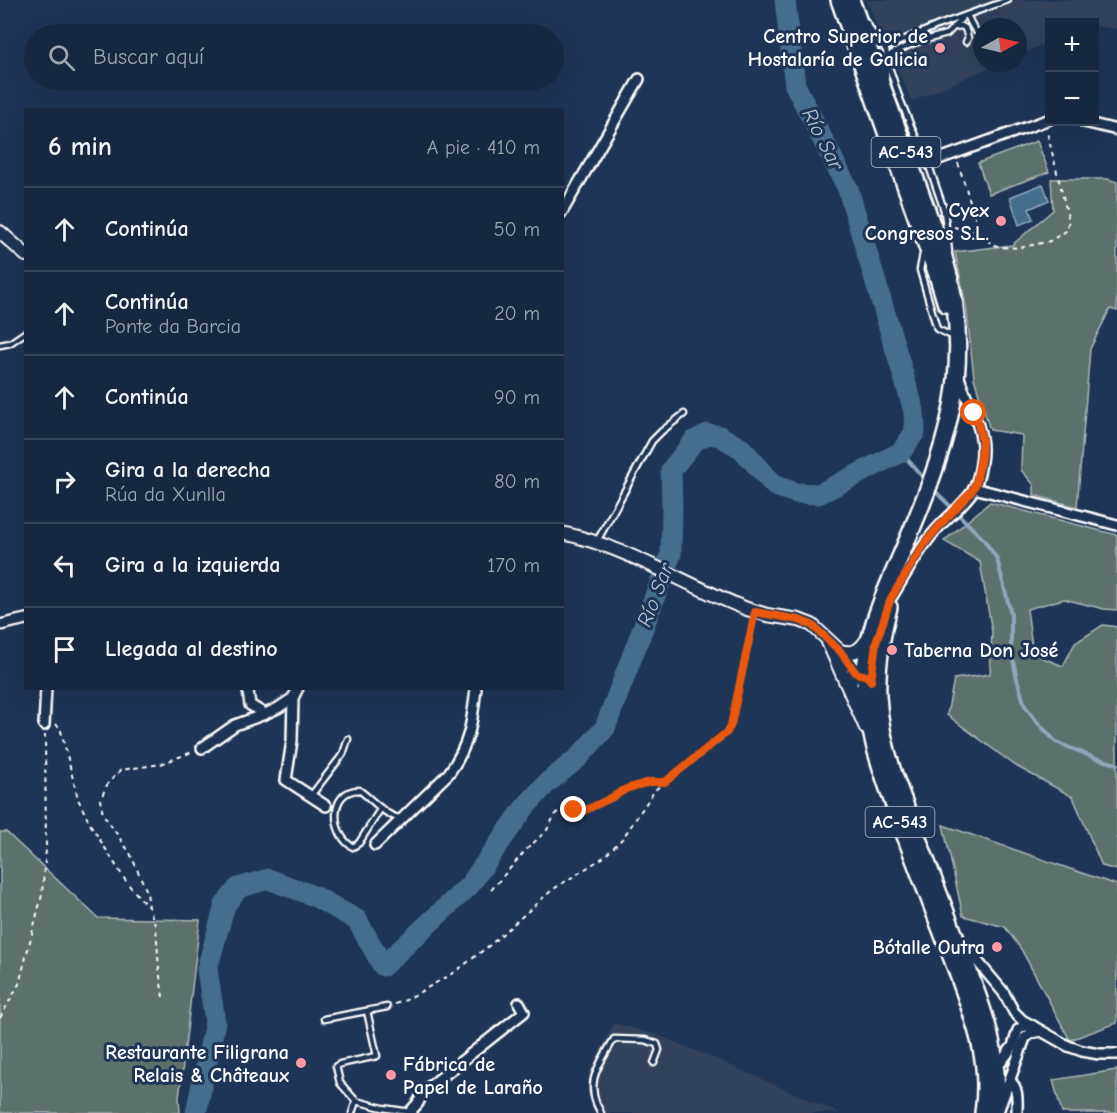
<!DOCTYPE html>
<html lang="es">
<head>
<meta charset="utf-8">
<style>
	:root { --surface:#162841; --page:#23344c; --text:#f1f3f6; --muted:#9ea6b1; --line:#35445a }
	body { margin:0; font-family:"Comic Neue",sans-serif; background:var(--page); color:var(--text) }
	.controls { position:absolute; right:18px; top:18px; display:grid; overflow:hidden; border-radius:0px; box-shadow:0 6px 24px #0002 }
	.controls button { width:54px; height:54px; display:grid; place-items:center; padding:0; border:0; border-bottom:2px solid var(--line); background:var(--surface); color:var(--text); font:30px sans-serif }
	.compass { position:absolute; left:973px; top:18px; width:54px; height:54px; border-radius:50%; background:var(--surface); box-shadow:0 6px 24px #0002; rotate:82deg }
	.stop { position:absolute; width:18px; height:18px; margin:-14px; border:4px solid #ea580c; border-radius:50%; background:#fff }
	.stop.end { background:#ea580c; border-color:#fff; box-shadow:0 2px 6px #0008 }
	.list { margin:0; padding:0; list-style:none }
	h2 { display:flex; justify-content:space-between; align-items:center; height:78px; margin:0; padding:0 24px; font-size:26px }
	h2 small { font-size:20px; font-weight:400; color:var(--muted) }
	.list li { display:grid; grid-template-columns:39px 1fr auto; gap:18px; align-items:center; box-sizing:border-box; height:84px; padding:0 24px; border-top:2px solid var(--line) }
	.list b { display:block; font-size:22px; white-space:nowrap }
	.list p { margin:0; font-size:20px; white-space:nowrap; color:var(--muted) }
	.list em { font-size:20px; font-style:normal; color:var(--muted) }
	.icon { flex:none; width:33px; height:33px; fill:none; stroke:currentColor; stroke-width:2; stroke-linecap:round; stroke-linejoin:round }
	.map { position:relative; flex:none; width:1117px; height:1113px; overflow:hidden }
	.search { position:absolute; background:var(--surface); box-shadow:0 6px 24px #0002; left:24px; top:24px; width:540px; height:66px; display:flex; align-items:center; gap:15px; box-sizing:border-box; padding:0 21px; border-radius:33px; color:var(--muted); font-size:22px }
	.panel { position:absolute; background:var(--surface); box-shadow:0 6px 24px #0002; left:24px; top:108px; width:540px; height:582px; border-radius:0px }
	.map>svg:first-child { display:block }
</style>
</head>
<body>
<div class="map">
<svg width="1117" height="1113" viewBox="0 0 1117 1113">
	<rect width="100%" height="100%" fill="#1d3557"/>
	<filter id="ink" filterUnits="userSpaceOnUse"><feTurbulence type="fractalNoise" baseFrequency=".0167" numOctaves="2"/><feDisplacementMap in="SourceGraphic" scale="12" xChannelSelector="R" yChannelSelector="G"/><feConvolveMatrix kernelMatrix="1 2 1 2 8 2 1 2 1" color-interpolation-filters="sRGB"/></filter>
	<g filter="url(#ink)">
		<g fill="#31425d">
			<polygon points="867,0 1117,0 1117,29 1095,26 1094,22 1050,22 1049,42 1018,55 1018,27 982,27 982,63 1000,63 912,101 896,66 896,57 900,53 894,40 889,39 881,34 874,19"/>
			<polygon points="614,1023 654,1034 709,1056 839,1113 594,1113 588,1095 589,1073"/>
		</g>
		<g fill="#5b706c" stroke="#adb8b6" stroke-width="1.5">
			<polygon points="1037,141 1049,172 989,194 978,163"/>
			<polygon points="1051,179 1108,179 1117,182 1117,311 1110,309 1090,349 1077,507 1034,495 1034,485 1021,470 1022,435 990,430 974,378 966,306 955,252 1012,245 1053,210"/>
			<polygon points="990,502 1117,535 1117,610 1104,609 1064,599 1027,609 1033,654 1063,666 1075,643 1103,625 1117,627 1117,870 1102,866 1073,797 1016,766 947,715 954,679 990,674 992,632 980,562 944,541"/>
			<polygon points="943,825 1117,885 1117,1023 1070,1040 1021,949 1005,927 963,916"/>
			<polygon points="0,832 6,832 98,918 200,920 179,1098 180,1113 0,1113"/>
			<polygon points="1117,1070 1117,1113 1062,1113 1053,1080"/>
		</g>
		<polygon fill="#456d8d" stroke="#8fa7bb" stroke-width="1.5" points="1043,184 1049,200 1029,209 1033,219 1019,225 1010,197"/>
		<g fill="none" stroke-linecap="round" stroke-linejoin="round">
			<g stroke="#8fa7bb" stroke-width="4">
				<polyline points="901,452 926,481"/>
				<polyline points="932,488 984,540 997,559 1011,614 1011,650 1017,679 1025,706 1038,723 1056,742 1095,758 1117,764"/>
			</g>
			<polyline stroke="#456d8d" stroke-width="21" points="196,1113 215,1022 207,969 225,905 238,888 268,879 314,896 357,920 383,966 469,886 525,807 547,783 578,758 605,728 671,554 672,506 671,470 694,441 708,434 720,436 742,449 775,486 796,493 819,494 901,452 915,432 914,411 848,189 795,85 785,0"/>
			<defs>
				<g id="service">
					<path d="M967,15c4,8 7,17 15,21"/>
					<polyline points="867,23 874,36 886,50 888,64 898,94 912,129 928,163 944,210 949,252"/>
					<polyline points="955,27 961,26 965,28 968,38 966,42"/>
					<path d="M869,45c9,-3 16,1 25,-1l45,-19 69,-25"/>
					<polyline points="886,78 885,60 893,53 914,43 947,34 962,18"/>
					<polyline points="923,254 920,270 937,329 952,336"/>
					<polyline points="0,345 10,343 26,332"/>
					<polyline points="596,543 652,441 662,431 684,414"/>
					<polyline points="310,797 343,754 348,739"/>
					<path d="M381,808l-22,35 -6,4c-22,-11 -25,-57 6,-57 12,8 27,27 41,28"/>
					<polyline points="324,1019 387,1007"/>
					<polyline points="356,1101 340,1083 336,1066 340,1064 377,1056 367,1011"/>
					<polyline points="352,1113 356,1101 383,1108 410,1112"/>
					<path d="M601,1113c-18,-30 -2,-48 13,-74l31,1 12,4 2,6 -5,13"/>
				</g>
				<g id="minor">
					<polyline points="1084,122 1117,130"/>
					<polyline points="928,163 1050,119"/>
					<polyline points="562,212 639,79"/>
					<polyline points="974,488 1117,525"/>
					<path d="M891,598c13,-21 25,-43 40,-62 12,-16 30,-28 41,-44 8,-13 12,-40 9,-54 -3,-22 -16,-40 -22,-61"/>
					<polyline points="0,625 26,619"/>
					<polyline points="249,688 248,691 250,705 265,714 278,708 293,698"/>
					<polyline points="298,688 293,698 292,741 286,780 326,806"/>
					<polyline points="44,725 46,688"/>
					<polyline points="202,748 235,725 265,714"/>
					<path d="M375,845l74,-72c21,-29 23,-50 27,-85"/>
					<polyline points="963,944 1004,993 1014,1012 1022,1020 1068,1046 1082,1051 1099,1054 1117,1054"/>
					<polyline points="996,1069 1013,1046 1018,1030 1024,1026 1033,1026"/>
					<path d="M1010,1081c9,7 7,22 7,32"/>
					<polyline points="999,1109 1025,1038 1031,1033 1041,1031"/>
					<polyline points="412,1113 410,1112 418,1103 424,1091 524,1012 519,1003"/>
				</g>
				<g id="tertiary">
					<polyline points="0,232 26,255"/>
					<path d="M562,533c66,14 123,52 185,76l20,6 32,5 13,5 28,26 18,23"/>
					<polyline points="828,642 866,728"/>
					<path d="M840,651c12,3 19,1 26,-10"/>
					<path d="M863,674l-10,1 -3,9 2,6c9,3 15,0 18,-8"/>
				</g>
				<g id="primary">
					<polyline points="839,0 937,275 946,304"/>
					<path d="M851,0l93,257c34,110 0,197 -43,298 -17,39 -37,81 -36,125 0,52 20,100 37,148 18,48 37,96 55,144 17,49 34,88 26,141"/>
					<path d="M889,607c-17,65 -15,112 8,176 18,48 37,97 55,145 21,56 54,123 42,185"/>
				</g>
			</defs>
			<use href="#service" stroke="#fff" stroke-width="9"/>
			<use href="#minor" stroke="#fff" stroke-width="14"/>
			<use href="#tertiary" stroke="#fff" stroke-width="16"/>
			<use href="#primary" stroke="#fff" stroke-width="20"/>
			<g stroke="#fff" stroke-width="2" stroke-dasharray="4.5 4.5" stroke-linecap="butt">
				<polyline points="958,163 975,217 977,232"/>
				<polyline points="954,227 977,232 992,244 1000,247 1019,248 1050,241 1066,231 1069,221 1047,132"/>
				<polyline points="55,724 60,727 78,799 90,824 127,883 149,908 156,927 159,969 163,997"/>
				<polyline points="491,890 526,850 547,830 556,813 563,810 583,811 611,798 626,789 651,782 665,782"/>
				<polyline points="149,908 147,892 130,853 103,814 100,800 108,783 121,770 161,764 192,752"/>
				<polyline points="395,1004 406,1000 455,972 490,945 552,890 604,857 623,838 655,790 727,732 731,725 752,623"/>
				<polyline points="0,1018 19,984 42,895 46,850 45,735"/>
			</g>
			<use href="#service" stroke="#1d3557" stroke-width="4.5"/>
			<use href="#minor" stroke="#1d3557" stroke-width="9"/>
			<use href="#tertiary" stroke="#1d3557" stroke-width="12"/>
			<use href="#primary" stroke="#1d3557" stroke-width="15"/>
		</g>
	</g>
	<g fill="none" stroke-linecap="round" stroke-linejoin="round" filter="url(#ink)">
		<polyline stroke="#ea580c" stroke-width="8" points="574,810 583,811 590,808 611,798 626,789 642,784 651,782 665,782 727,732 731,725 755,612 799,620 812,625 840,651 856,673 867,676 871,681 876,643 891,598 925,543 940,525 972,491 976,483 981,458 982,441 977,420 974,413"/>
	</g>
	<g fill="#ff9aa2" stroke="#1d3557" stroke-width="2">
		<circle cx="940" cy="48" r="6"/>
		<circle cx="1001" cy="221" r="6"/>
		<circle cx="892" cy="650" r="6"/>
		<circle cx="997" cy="947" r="6"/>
		<circle cx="301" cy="1063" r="6"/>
		<circle cx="391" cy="1075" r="6"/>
	</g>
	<g text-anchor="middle" stroke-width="6" stroke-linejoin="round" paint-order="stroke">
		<g fill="#1d3557" stroke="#bbc2cd" stroke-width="1.5">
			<rect x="871.5" y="137" width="69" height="30" rx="4.5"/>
			<rect x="865.5" y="807" width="69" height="30" rx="4.5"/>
		</g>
		<g font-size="18" font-weight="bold" fill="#fff">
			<text x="906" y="158">AC-543</text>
			<text x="900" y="828">AC-543</text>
		</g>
		<g font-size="20" font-weight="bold" fill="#fff" stroke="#1d3557" text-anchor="end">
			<text x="928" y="43">Centro Superior de<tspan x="928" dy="23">Hostalaría de Galicia</tspan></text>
			<text x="989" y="217">Cyex<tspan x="989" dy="23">Congresos S.L.</tspan></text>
			<text x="904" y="657" text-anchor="start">Taberna Don José</text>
			<text x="985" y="954">Bótalle Outra</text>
			<text x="289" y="1059">Restaurante Filigrana<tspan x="289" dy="23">Relais &amp; Châteaux</tspan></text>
			<text x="403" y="1071" text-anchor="start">Fábrica de<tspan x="403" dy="23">Papel de Laraño</tspan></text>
		</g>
		<g font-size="21" font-style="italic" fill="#b5c5d1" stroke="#1d3557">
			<text transform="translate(823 139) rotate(63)" y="7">Río Sar</text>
			<text transform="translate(655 595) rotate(-69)" y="7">Río Sar</text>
		</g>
	</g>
</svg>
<div class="controls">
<button>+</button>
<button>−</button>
</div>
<svg class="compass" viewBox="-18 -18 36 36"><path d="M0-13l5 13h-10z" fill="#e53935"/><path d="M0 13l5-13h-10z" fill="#9ea6b1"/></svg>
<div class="stop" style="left:974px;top:413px"></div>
<div class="stop end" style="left:574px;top:810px"></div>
<div class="search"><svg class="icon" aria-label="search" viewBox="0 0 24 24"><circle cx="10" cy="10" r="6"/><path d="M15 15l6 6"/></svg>Buscar aquí</div>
<section class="panel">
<h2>6 min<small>A pie · 410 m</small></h2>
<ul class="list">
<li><svg class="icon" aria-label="ahead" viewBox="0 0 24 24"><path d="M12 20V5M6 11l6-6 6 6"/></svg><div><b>Continúa</b></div><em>50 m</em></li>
<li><svg class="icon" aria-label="ahead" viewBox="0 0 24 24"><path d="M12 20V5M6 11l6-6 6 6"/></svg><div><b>Continúa</b><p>Ponte da Barcia</p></div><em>20 m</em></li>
<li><svg class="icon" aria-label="ahead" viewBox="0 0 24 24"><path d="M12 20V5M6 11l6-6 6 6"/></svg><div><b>Continúa</b></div><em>90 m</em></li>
<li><svg class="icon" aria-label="right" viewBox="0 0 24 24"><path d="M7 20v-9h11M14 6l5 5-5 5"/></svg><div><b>Gira a la derecha</b><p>Rúa da Xunlla</p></div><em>80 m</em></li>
<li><svg class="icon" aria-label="left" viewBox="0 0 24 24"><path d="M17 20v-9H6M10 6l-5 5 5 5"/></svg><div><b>Gira a la izquierda</b></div><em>170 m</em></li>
<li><svg class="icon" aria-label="arrive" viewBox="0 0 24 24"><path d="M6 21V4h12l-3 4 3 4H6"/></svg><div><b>Llegada al destino</b></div></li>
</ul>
</section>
</div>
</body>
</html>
